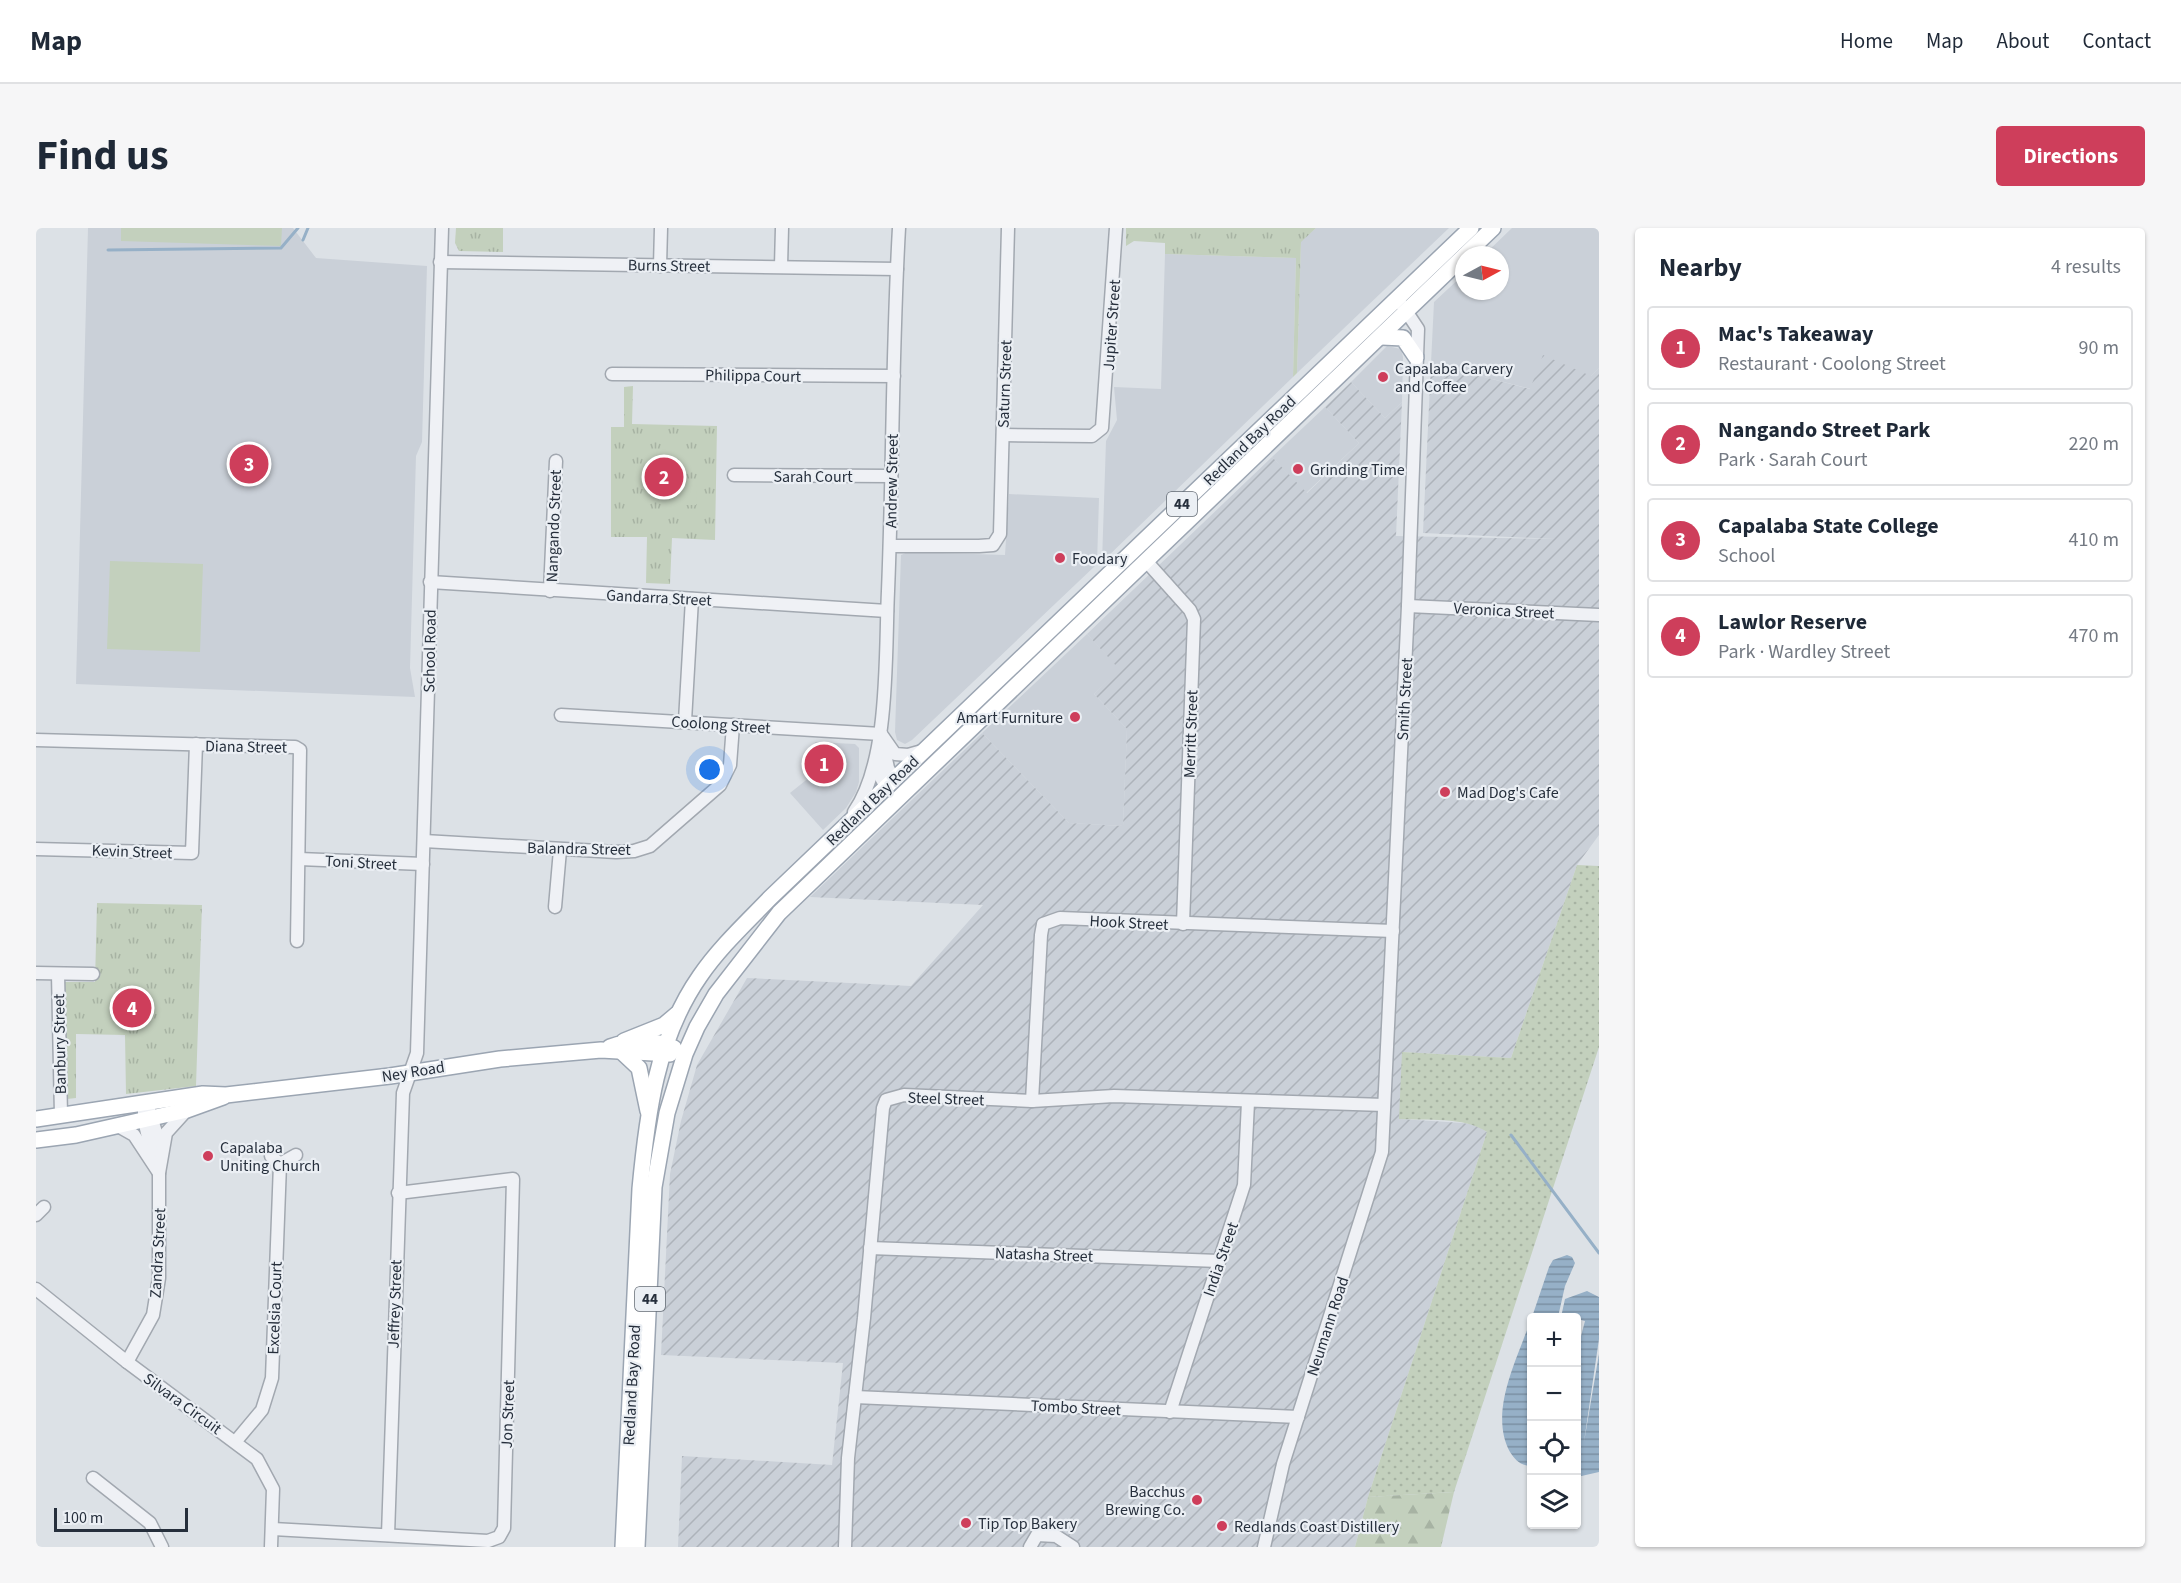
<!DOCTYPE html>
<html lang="en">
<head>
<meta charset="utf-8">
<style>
	:root { --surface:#fff; --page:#f6f6f7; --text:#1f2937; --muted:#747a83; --line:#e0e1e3; --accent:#ce3e5b }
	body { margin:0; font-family:"Source Sans 3",sans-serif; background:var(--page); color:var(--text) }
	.controls { position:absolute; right:18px; bottom:18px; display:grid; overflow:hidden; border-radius:6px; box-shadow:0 2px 4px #0004 }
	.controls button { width:54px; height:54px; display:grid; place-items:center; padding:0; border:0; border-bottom:2px solid var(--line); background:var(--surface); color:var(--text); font:30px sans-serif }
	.compass { position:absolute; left:1419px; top:18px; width:54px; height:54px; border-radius:50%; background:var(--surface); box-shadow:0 2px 4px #0004; rotate:83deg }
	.scale { position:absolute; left:18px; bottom:15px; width:134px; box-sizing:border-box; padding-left:6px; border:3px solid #262f3c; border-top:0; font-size:16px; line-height:21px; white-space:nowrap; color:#262f3c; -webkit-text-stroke:4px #ebeff4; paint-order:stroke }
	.you { position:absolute; left:674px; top:542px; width:21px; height:21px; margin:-15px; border:4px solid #fff; border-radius:50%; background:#1a73e8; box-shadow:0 0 0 9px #1a73e833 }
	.badge { display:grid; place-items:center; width:39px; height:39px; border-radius:50%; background:var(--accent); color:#fff; font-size:20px; font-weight:700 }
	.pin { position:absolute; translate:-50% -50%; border:3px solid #fff; box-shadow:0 2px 6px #0006 }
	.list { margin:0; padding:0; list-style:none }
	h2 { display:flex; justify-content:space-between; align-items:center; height:78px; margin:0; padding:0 24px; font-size:26px }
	h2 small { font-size:20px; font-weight:400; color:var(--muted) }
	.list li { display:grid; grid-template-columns:39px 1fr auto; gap:18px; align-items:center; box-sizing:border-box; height:84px; margin:0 12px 12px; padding:0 12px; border:2px solid var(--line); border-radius:6px }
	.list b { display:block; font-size:22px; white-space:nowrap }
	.list p { margin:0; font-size:20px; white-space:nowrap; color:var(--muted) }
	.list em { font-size:20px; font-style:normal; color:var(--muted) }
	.icon { flex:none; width:33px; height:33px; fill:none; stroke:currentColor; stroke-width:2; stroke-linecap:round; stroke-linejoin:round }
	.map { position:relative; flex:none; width:1563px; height:1319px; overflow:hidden; border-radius:6px }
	header { display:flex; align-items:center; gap:36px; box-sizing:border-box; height:84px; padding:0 30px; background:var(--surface); border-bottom:2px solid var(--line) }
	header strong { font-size:28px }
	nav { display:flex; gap:33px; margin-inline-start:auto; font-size:21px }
	.intro { display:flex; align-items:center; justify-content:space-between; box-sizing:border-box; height:144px; padding:0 36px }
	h1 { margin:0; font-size:42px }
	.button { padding:15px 27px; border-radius:6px; background:var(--accent); color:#fff; font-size:21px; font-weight:700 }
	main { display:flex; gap:36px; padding:0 36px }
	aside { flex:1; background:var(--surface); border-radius:6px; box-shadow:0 2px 4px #0004 }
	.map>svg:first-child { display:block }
</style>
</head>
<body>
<header>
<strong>Map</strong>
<nav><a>Home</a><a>Map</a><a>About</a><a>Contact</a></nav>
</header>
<div class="intro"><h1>Find us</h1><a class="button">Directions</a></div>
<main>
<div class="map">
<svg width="1563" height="1319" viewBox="0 0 1563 1319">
	<defs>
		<pattern id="industrial-furrows" width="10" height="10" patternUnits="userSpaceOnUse" patternTransform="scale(1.5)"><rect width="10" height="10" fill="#cad0d8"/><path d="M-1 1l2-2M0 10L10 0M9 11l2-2" fill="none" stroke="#adb3ba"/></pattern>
		<pattern id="grass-dots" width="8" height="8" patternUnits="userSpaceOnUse" patternTransform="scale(1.5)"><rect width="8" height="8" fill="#c3d0bd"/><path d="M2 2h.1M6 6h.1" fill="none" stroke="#a7b3a3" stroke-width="1.8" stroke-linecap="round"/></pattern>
		<pattern id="forest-firs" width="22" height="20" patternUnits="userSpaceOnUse" patternTransform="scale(1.5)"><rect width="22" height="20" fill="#c3d0bd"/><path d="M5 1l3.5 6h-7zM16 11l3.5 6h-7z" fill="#a7b3a3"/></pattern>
		<pattern id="park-tufts" width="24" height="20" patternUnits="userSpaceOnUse" patternTransform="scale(1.5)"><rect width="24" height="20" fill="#c3d0bd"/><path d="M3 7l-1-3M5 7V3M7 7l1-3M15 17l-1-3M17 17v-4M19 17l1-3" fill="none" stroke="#a7b3a3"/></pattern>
		<pattern id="water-rules" width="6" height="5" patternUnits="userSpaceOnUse" patternTransform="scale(1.5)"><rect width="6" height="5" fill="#96b0c7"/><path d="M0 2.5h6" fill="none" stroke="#7a90a3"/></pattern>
	</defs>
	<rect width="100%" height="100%" fill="#dce1e6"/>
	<g fill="#cad0d8">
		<polygon points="52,0 257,0 280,30 391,38 386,214 380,228 374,440 379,469 40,456"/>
		<polygon points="1280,0 1413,0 1261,145 1265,13"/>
		<polygon points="1476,0 1563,0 1563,140 1555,148 1495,161 1395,135 1398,74 1428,46 1428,63 1464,63 1464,27 1448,27"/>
		<polygon points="1129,26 1260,30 1257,149 1066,334 1070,213 1081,192 1078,159 1125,161"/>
		<polygon points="1351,118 1365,121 1367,129 1366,174 1349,190 1315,154"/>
		<polygon points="1289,179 1323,215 1270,265 1236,229"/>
		<polygon points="973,266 1063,270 1061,336 876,512 869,516 861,512 859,504 865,327 872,324 969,327"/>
		<polygon points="1051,406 1084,441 1058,466 1091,501 1087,598 1033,595 946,505"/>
		<polygon points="779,514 819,516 823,520 823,554 820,564 810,580 787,602 754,565 774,549"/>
	</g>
	<polygon fill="url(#industrial-furrows)" points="1507,127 1555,148 1563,140 1563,607 1541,637 1475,830 1367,824 1364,891 1427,895 1440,897 1451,904 1332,1269 1319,1319 642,1319 646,1228 796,1237 807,1135 625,1127 634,946 645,893 661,837 711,750 875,758 947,677 774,669 946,505 1033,595 1087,598 1091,501 1058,466 1083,441 1051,406 1236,229 1271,265 1323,215 1289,179 1315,154 1349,190 1366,174 1360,308 1520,311 1387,305 1395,135 1494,161"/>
	<path fill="url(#grass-dots)" d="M1541,637l22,1v181l-145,445 -86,5 119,-365c-24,-16 -60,-11 -88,-13l3,-67 109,6z"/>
	<polygon fill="url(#forest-firs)" points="1418,1264 1405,1319 1319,1319 1332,1269"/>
	<g fill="url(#park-tufts)">
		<polygon points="420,0 467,0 467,24 423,23 419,15"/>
		<polygon points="1090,0 1280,0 1265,14 1261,145 1257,149 1260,30 1129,26 1129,15 1098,13 1090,18"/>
		<polygon points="597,158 596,196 681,198 679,312 636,310 634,356 610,355 611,309 575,309 575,199 588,199 588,159"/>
		<polygon points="61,675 166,677 160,858 90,866 89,807 40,806 40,870 31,871 28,754 59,754"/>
	</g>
	<g fill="#c3d0bd">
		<polygon points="85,0 246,0 245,18 85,13"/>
		<polygon points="641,257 661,258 660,277 640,277"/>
		<polygon points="74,333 167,336 164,424 71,421"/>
	</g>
	<g fill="url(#water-rules)">
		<polygon points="1531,1027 1536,1029 1539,1035 1529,1058 1522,1089 1496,1089 1513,1039 1517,1032"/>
		<polygon points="1551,1063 1563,1069 1563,1111 1548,1214 1563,1126 1563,1244 1541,1249 1540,1127 1549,1093 1545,1092 1541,1111 1540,1090 1525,1089 1529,1071"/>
		<path d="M1495,1091l1,147c-11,0 -17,-6 -22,-14 -22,-40 8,-94 21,-133z"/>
	</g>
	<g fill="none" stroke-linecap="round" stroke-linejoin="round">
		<g stroke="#96b0c7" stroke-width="3">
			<polyline points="267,12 272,0"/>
			<polyline points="72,22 245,20 262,0"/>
			<polyline points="1475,907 1563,1025"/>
		</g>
		<defs>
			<g id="minor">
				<polyline points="404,34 861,41"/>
				<polyline points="624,38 625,0"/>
				<polyline points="745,38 746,0"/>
				<polyline points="576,146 858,148"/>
				<polyline points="967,207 1056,208 1066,200 1080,0"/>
				<polyline points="698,247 855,248"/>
				<polyline points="854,318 943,318 957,317 964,306 972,0"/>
				<polyline points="1111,334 1154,382 1158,391 1147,696"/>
				<polyline points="394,354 851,383"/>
				<polyline points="514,363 520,233"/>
				<polyline points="1372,378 1563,387"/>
				<polyline points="525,487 845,506"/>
				<polyline points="649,493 656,371"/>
				<polyline points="845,506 859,526 872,527 886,523"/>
				<polyline points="0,512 259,519 264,522 261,713"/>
				<polyline points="846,513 852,540 858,551"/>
				<polyline points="841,529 844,548 850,559"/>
				<path d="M818,584c36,-52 31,-158 34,-221 5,-121 4,-242 11,-363"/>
				<polyline points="388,613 580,624 598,623 614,618 684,557 694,537 697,497"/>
				<polyline points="0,621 156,625 160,516"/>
				<polyline points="263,631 387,636"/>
				<polyline points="519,679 524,622"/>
				<polyline points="0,745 57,746"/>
				<polyline points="22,746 25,887"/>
				<polyline points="996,873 1005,707 1007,696 1024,690 1357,703"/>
				<polyline points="113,882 125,920"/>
				<polyline points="108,883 108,892 117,930"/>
				<polyline points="82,898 98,907 123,945"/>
				<polyline points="244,936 260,927"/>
				<polyline points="0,987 8,979"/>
				<polyline points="834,1020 1183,1033"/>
				<polyline points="0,1061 91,1134 221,1231 237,1261 235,1319"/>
				<polyline points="91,1134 117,1087 123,1050 123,945 130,905 150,883"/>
				<polyline points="819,1169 1262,1189"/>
				<polyline points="1134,1184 1208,957 1212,874"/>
				<polyline points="200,1213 226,1182 236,1150 244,936 235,928"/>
				<polyline points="57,1250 114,1295 126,1319"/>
				<polyline points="237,1301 452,1313 463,1309 468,1300 477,951 362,965"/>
				<polyline points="352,1307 367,865 381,825 406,0"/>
				<polyline points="809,1319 812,1230 828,1090 847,880 850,872 868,867 996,873 1078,868 1348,877"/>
				<polyline points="994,1319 1001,1307 1020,1308 1037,1319"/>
				<polyline points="1228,1319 1247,1236 1346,924 1372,378 1382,101 1366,77"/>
			</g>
			<g id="major">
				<polyline points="1346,109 1367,110 1380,129"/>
				<polyline points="588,813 628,797 641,786"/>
				<path d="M574,819c19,-7 46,-8 64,1"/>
				<polyline points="587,825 603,840 612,883"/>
				<polyline points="0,891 167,866 190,867 354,848 464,831 565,822 634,826"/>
				<polyline points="0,912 40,907 151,882 187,869"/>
				<path d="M587,1319l17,-358c7,-74 16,-150 60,-213 19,-28 46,-53 70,-78l701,-670"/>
				<polyline points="601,1319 618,959 631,885 649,826 661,799 680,766 743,685 1457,0"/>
			</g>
		</defs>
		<use href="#minor" stroke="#a2a8b0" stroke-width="15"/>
		<use href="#major" stroke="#9ba5b2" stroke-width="18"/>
		<use href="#minor" stroke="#eff1f5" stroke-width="12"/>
		<use href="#major" stroke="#fff" stroke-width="15"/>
	</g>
	<g fill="#ce3e5b" stroke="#ebeff4" stroke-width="2">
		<circle cx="1347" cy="149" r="6"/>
		<circle cx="1262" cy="241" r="6"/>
		<circle cx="1024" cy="330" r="6"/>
		<circle cx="1039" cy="489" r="6"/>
		<circle cx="1409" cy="564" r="6"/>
		<circle cx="172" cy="928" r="6"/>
		<circle cx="1161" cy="1272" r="6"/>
		<circle cx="930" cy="1295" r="6"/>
		<circle cx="1186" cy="1298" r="6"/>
	</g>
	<g text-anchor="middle" stroke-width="4.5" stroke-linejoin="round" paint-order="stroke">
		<g fill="#ebeff4" stroke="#616973" stroke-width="1.5">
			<rect x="1131" y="264" width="30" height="24" rx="4.5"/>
			<rect x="599" y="1059" width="30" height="24" rx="4.5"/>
		</g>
		<g font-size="15" font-weight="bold" fill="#262f3c">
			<text x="1146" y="281">44</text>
			<text x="614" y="1076">44</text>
		</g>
		<g font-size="16" fill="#262f3c" stroke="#ebeff4">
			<text transform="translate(633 37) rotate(1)" y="6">Burns Street</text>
			<text transform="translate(1075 97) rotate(-86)" y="6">Jupiter Street</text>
			<text transform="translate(717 147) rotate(1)" y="6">Philippa Court</text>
			<text transform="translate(968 156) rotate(-88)" y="6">Saturn Street</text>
			<text transform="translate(1213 212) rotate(-44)" y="6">Redland Bay Road</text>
			<text x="777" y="254">Sarah Court</text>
			<text transform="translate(855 253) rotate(-89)" y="6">Andrew Street</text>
			<text transform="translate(517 298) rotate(-88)" y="6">Nangando Street</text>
			<text transform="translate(623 369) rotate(3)" y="6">Gandarra Street</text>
			<text transform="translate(1468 382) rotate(3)" y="6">Veronica Street</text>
			<text transform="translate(393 423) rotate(-89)" y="6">School Road</text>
			<text transform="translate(1368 471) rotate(-87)" y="6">Smith Street</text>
			<text transform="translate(685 496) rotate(4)" y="6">Coolong Street</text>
			<text transform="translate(1154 506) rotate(-88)" y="6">Merritt Street</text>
			<text transform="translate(210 518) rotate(1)" y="6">Diana Street</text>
			<text transform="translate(836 572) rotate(-44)" y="6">Redland Bay Road</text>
			<text transform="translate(543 620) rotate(1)" y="6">Balandra Street</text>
			<text transform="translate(96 623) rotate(2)" y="6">Kevin Street</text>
			<text transform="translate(325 634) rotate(3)" y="6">Toni Street</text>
			<text transform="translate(1093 694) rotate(3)" y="6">Hook Street</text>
			<text transform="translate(23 816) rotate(-91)" y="6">Banbury Street</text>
			<text transform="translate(377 843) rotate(-9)" y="6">Ney Road</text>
			<text transform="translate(910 870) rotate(2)" y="6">Steel Street</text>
			<text transform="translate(121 1025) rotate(-87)" y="6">Zandra Street</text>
			<text transform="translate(1008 1026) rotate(2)" y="6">Natasha Street</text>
			<text transform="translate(1184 1031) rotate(-71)" y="6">India Street</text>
			<text transform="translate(358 1076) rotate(-88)" y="6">Jeffrey Street</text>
			<text transform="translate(238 1080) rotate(-88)" y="6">Excelsia Court</text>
			<text transform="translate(1291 1098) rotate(-72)" y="6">Neumann Road</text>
			<text transform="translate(595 1157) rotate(-87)" y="6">Redland Bay Road</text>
			<text transform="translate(147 1175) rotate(36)" y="6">Silvara Circuit</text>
			<text transform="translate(1040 1179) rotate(3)" y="6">Tombo Street</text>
			<text transform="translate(471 1186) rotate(-88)" y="6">Jon Street</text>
		</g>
		<g font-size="16" fill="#262f3c" stroke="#ebeff4" text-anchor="start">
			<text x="1359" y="146">Capalaba Carvery<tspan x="1359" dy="18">and Coffee</tspan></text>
			<text x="1274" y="247">Grinding Time</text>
			<text x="1036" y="336">Foodary</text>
			<text x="1027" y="495" text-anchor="end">Amart Furniture</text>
			<text x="1421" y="570">Mad Dog's Cafe</text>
			<text x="184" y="925">Capalaba<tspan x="184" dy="18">Uniting Church</tspan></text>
			<text x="1149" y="1269" text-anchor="end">Bacchus<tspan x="1149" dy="18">Brewing Co.</tspan></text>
			<text x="942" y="1301">Tip Top Bakery</text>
			<text x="1198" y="1304">Redlands Coast Distillery</text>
		</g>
	</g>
</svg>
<div class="controls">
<button>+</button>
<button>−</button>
<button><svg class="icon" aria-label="locate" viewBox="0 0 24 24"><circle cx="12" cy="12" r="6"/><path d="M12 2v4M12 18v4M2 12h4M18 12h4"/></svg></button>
<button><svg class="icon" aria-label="layers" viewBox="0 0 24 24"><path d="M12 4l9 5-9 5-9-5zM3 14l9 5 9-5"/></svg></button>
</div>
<svg class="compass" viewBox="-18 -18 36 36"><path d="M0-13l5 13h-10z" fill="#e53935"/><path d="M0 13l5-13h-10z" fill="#747a83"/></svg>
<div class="scale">100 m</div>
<div class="you"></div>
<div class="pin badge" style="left:788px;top:536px">1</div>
<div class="pin badge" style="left:628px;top:249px">2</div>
<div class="pin badge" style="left:213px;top:236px">3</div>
<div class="pin badge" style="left:96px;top:780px">4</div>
</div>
<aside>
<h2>Nearby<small>4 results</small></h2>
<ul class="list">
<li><span class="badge">1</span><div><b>Mac's Takeaway</b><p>Restaurant · Coolong Street</p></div><em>90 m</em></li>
<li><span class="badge">2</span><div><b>Nangando Street Park</b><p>Park · Sarah Court</p></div><em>220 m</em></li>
<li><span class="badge">3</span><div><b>Capalaba State College</b><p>School</p></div><em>410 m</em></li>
<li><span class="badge">4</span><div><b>Lawlor Reserve</b><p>Park · Wardley Street</p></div><em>470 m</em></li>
</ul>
</aside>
</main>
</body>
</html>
